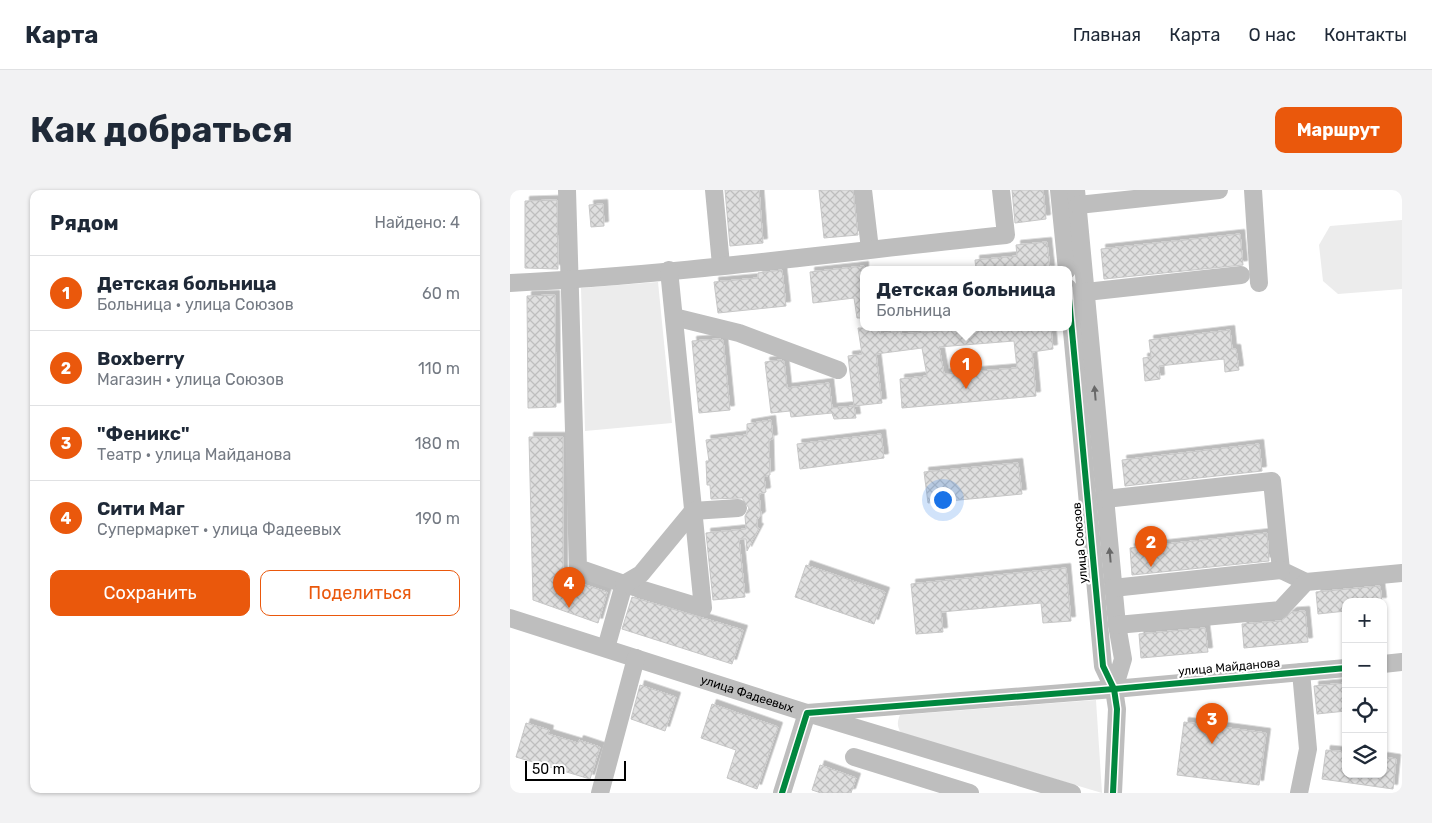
<!DOCTYPE html>
<html lang="ru">
<head>
<meta charset="utf-8">
<style>
	:root { --surface:#fff; --page:#f2f2f3; --text:#1f2937; --muted:#747a83; --line:#e0e1e3; --accent:#ea580c }
	body { margin:0; font-family:Rubik,sans-serif; background:var(--page); color:var(--text) }
	.controls { position:absolute; right:15px; bottom:15px; display:grid; overflow:hidden; border-radius:10px; box-shadow:0 1px 4px #0004 }
	.controls button { width:45px; height:45px; display:grid; place-items:center; padding:0; border:0; border-bottom:1px solid var(--line); background:var(--surface); color:var(--text); font:25px sans-serif }
	.scale { position:absolute; left:15px; bottom:12px; width:101px; box-sizing:border-box; padding-left:5px; border:2px solid #000; border-top:0; font-size:14px; line-height:18px; white-space:nowrap; color:#000; -webkit-text-stroke:4px #fff; paint-order:stroke }
	.you { position:absolute; left:432px; top:309px; width:18px; height:18px; margin:-12px; border:4px solid #fff; border-radius:50%; background:#1a73e8; box-shadow:0 0 0 8px #1a73e833 }
	.badge { display:grid; place-items:center; width:32px; height:32px; border-radius:50%; background:var(--accent); color:#fff; font-size:16px; font-weight:700 }
	.pin { position:absolute; translate:-50% -41px; filter:drop-shadow(0 1px 2px #0008) }
	.pin::after { content:''; position:absolute; top:26px; width:18px; height:15px; background:inherit; clip-path:polygon(0 0,100% 0,50% 100%) }
	.popup { position:absolute; left:350px; top:76px; width:212px; height:65px; box-sizing:border-box; display:grid; place-content:center; border-radius:10px; background:var(--surface); filter:drop-shadow(0 1px 4px #0005); font-size:16px; white-space:nowrap; color:var(--muted) }
	.popup b { font-size:19px; color:var(--text) }
	.popup::after { content:''; position:absolute; left:50%; top:100%; margin-left:-10px; border:10px solid transparent; border-top-color:var(--surface) }
	.list { margin:0; padding:0; list-style:none }
	h2 { display:flex; justify-content:space-between; align-items:center; height:65px; margin:0; padding:0 20px; font-size:21px }
	h2 small { font-size:16px; font-weight:400; color:var(--muted) }
	.list li { display:grid; grid-template-columns:32px 1fr auto; gap:15px; align-items:center; box-sizing:border-box; height:75px; padding:0 20px; border-top:1px solid var(--line) }
	.list b { display:block; font-size:19px; white-space:nowrap }
	.list p { margin:0; font-size:16px; white-space:nowrap; color:var(--muted) }
	.list em { font-size:16px; font-style:normal; color:var(--muted) }
	.actions { display:flex; gap:10px; padding:15px 20px }
	.actions a { flex:1; padding:11px 0; border:1px solid var(--accent); border-radius:10px; text-align:center; font-size:18px; color:var(--accent) }
	.actions .main { background:var(--accent); color:#fff }
	.icon { flex:none; width:28px; height:28px; fill:none; stroke:currentColor; stroke-width:2; stroke-linecap:round; stroke-linejoin:round }
	.map { position:relative; flex:none; width:892px; height:603px; overflow:hidden; border-radius:10px }
	header { display:flex; align-items:center; gap:30px; box-sizing:border-box; height:70px; padding:0 25px; background:var(--surface); border-bottom:1px solid var(--line) }
	header strong { font-size:24px }
	nav { display:flex; gap:28px; margin-inline-start:auto; font-size:18px }
	.intro { display:flex; align-items:center; justify-content:space-between; box-sizing:border-box; height:120px; padding:0 30px }
	h1 { margin:0; font-size:35px }
	.button { padding:12px 22px; border-radius:10px; background:var(--accent); color:#fff; font-size:18px; font-weight:700 }
	main { display:flex; gap:30px; padding:0 30px }
	aside { flex:1; background:var(--surface); border-radius:10px; box-shadow:0 1px 4px #0004 }
	.map>svg:first-child { display:block }
</style>
</head>
<body>
<header>
<strong>Карта</strong>
<nav><a>Главная</a><a>Карта</a><a>О нас</a><a>Контакты</a></nav>
</header>
<div class="intro"><h1>Как добраться</h1><a class="button">Маршрут</a></div>
<main>
<aside>
<h2>Рядом<small>Найдено: 4</small></h2>
<ul class="list">
<li><span class="badge">1</span><div><b>Детская больница</b><p>Больница · улица Союзов</p></div><em>60 m</em></li>
<li><span class="badge">2</span><div><b>Boxberry</b><p>Магазин · улица Союзов</p></div><em>110 m</em></li>
<li><span class="badge">3</span><div><b>&quot;Феникс&quot;</b><p>Театр · улица Майданова</p></div><em>180 m</em></li>
<li><span class="badge">4</span><div><b>Сити Маг</b><p>Супермаркет · улица Фадеевых</p></div><em>190 m</em></li>
</ul>
<div class="actions"><a class="main">Сохранить</a><a>Поделиться</a></div>
</aside>
<div class="map">
<svg width="892" height="603" viewBox="0 0 892 603">
	<defs>
		<pattern id="building-cross-hatch" width="8" height="8" patternUnits="userSpaceOnUse" patternTransform="scale(1.25)"><rect width="8" height="8" fill="#dfdfdf"/><path d="M0 0l8 8M0 8l8-8" fill="none" stroke="#bebebe"/></pattern>
		<filter id="shadow"><feDropShadow dx="4.5" dy="-4.5" stdDeviation="0" flood-color="#0004"/></filter>
	</defs>
	<rect width="100%" height="100%" fill="#fff"/>
	<g fill="#ececec">
		<polygon points="892,30 892,99 828,104 813,91 809,55 820,36"/>
		<polygon points="148,92 162,233 75,241 71,98"/>
		<path d="M586,510l6,93 -201,-60c-4,-7 -4,-11 -1,-18z"/>
	</g>
	<g fill="url(#building-cross-hatch)" stroke="#c7c7c7" fill-rule="evenodd" filter="url(#shadow)">
		<polygon points="215,0 249,0 253,53 220,56"/>
		<polygon points="309,0 343,0 348,45 314,48"/>
		<polygon points="502,0 533,0 536,29 505,33"/>
		<polygon points="47,10 48,79 15,78 15,11"/>
		<polygon points="93,14 94,36 81,37 79,15"/>
		<polygon points="730,44 733,75 594,89 591,59"/>
		<polygon points="537,52 540,80 466,80 465,70 507,66 506,55"/>
		<polygon points="354,76 354,128 347,128 344,108 303,113 300,82"/>
		<polygon points="272,80 276,116 208,123 204,92 248,88 248,83"/>
		<polygon points="45,105 46,217 18,218 17,106"/>
		<path d="M348,138h21l1,6 21,-3v3l80,-6h15v2l55,-2 2,21 -21,3 4,44 -134,12 -2,-29 27,-3 -5,-28 -46,6 6,49 -28,3 -6,-50 14,-2zM504,151l3,27 -73,6 -5,-27z"/>
		<polygon points="720,140 722,159 726,159 729,180 715,182 714,169 649,176 650,189 635,191 633,168 641,167 639,150"/>
		<polygon points="209,149 213,150 220,220 189,223 182,151"/>
		<polygon points="271,170 274,171 277,198 319,193 322,218 344,216 346,228 324,229 322,223 281,227 280,221 261,223 255,172"/>
		<polygon points="261,230 263,249 259,250 260,285 254,287 256,302 249,304 251,326 247,329 247,338 249,338 237,361 236,349 229,349 235,407 203,410 196,343 236,339 235,326 239,318 232,308 201,309 200,295 197,295 196,271 199,271 196,250 237,245 237,234"/>
		<polygon points="371,244 374,268 290,279 287,254"/>
		<polygon points="19,247 53,247 53,388 97,402 88,433 23,410"/>
		<polygon points="749,254 752,281 615,296 612,270"/>
		<polygon points="508,273 512,304 418,313 414,282"/>
		<polygon points="757,343 759,371 622,385 620,358"/>
		<polygon points="296,375 375,402 364,434 285,407"/>
		<polygon points="556,378 561,431 533,433 531,413 431,422 433,442 406,444 401,394"/>
		<polygon points="870,396 872,412 836,412 836,421 808,424 806,402"/>
		<polygon points="122,407 233,440 222,474 112,439"/>
		<polygon points="795,421 798,452 734,458 732,434 771,431 782,422"/>
		<polygon points="695,438 698,462 631,468 629,444"/>
		<polygon points="836,493 836,521 807,524 804,496"/>
		<polygon points="130,495 166,507 155,541 121,529"/>
		<polygon points="202,514 268,537 247,599 217,588 226,560 191,548"/>
		<polygon points="674,532 756,543 749,595 667,585"/>
		<polygon points="16,533 39,540 38,544 68,553 69,550 90,557 80,589 6,567"/>
		<polygon points="816,560 836,562 836,584 873,584 873,567 886,569 883,599 812,589"/>
		<polygon points="310,575 346,588 341,603 311,603 302,600"/>
	</g>
	<g fill="none" stroke-linecap="round" stroke-linejoin="round">
		<g stroke="#bebebe" stroke-width="18">
			<polyline points="57,0 68,378 114,394 96,458"/>
			<polyline points="204,0 211,75"/>
			<polyline points="353,0 360,59"/>
			<polyline points="549,0 557,80"/>
			<polyline points="566,0 607,435 613,469 604,499"/>
			<polyline points="743,0 749,93"/>
			<polyline points="568,15 709,0"/>
			<path d="M0,93c166,-8 331,-31 496,-48l-5,-45"/>
			<polyline points="558,98 593,476 604,499 607,519 603,603"/>
			<polyline points="576,102 731,85"/>
			<polyline points="164,127 229,143 328,180"/>
			<polyline points="595,309 762,291 771,380 796,392"/>
			<polyline points="114,394 193,418 159,80"/>
			<polyline points="114,394 131,384 183,321 228,318"/>
			<polyline points="603,398 771,380"/>
			<path id="s1" d="M0,428l297,95 265,80"/>
			<polyline points="607,435 770,420 796,392 892,383"/>
			<polyline points="873,474 892,472"/>
			<polyline points="344,567 460,603"/>
			<polyline points="90,603 126,468"/>
			<polyline points="272,603 297,523 604,499 836,478"/>
			<polyline points="789,603 798,559 791,482"/>
		</g>
		<defs>
			<g id="cycleway">
				<polyline points="558,98 593,476 604,499 607,519 603,603"/>
				<polyline points="272,603 297,523 604,499 836,478"/>
			</g>
		</defs>
		<use href="#cycleway" stroke="#fff" stroke-width="9"/>
		<use href="#cycleway" stroke="#00873e" stroke-width="6"/>
	</g>
	<defs><path id="oneway-solid" d="M-6-.8H1V-3.2L6.5 0L1 3.2V.8H-6Z" transform="scale(1.25)"/></defs>
	<g fill="#686868">
		<use href="#oneway-solid" transform="translate(585 203) rotate(-95)"/>
		<use href="#oneway-solid" transform="translate(600 365) rotate(-95)"/>
	</g>
	<g text-anchor="middle" stroke-width="4.5" stroke-linejoin="round" paint-order="stroke">
		<g font-size="12" fill="#000" stroke="#fff">
			<text transform="translate(570 353) rotate(-95)" y="4">улица Союзов</text>
			<text transform="translate(719 477) rotate(-5)" y="4">улица Майданова</text>
			<text dy="4" stroke="none"><textPath href="#s1" startOffset="249">улица Фадеевых</textPath></text>
		</g>
	</g>
</svg>
<div class="controls">
<button>+</button>
<button>−</button>
<button><svg class="icon" aria-label="locate" viewBox="0 0 24 24"><circle cx="12" cy="12" r="6"/><path d="M12 2v4M12 18v4M2 12h4M18 12h4"/></svg></button>
<button><svg class="icon" aria-label="layers" viewBox="0 0 24 24"><path d="M12 4l9 5-9 5-9-5zM3 14l9 5 9-5"/></svg></button>
</div>
<div class="scale">50 m</div>
<div class="you"></div>
<div class="pin badge" style="left:456px;top:199px">1</div>
<div class="popup"><b>Детская больница</b>Больница</div>
<div class="pin badge" style="left:641px;top:377px">2</div>
<div class="pin badge" style="left:702px;top:554px">3</div>
<div class="pin badge" style="left:59px;top:418px">4</div>
</div>
</main>
</body>
</html>
